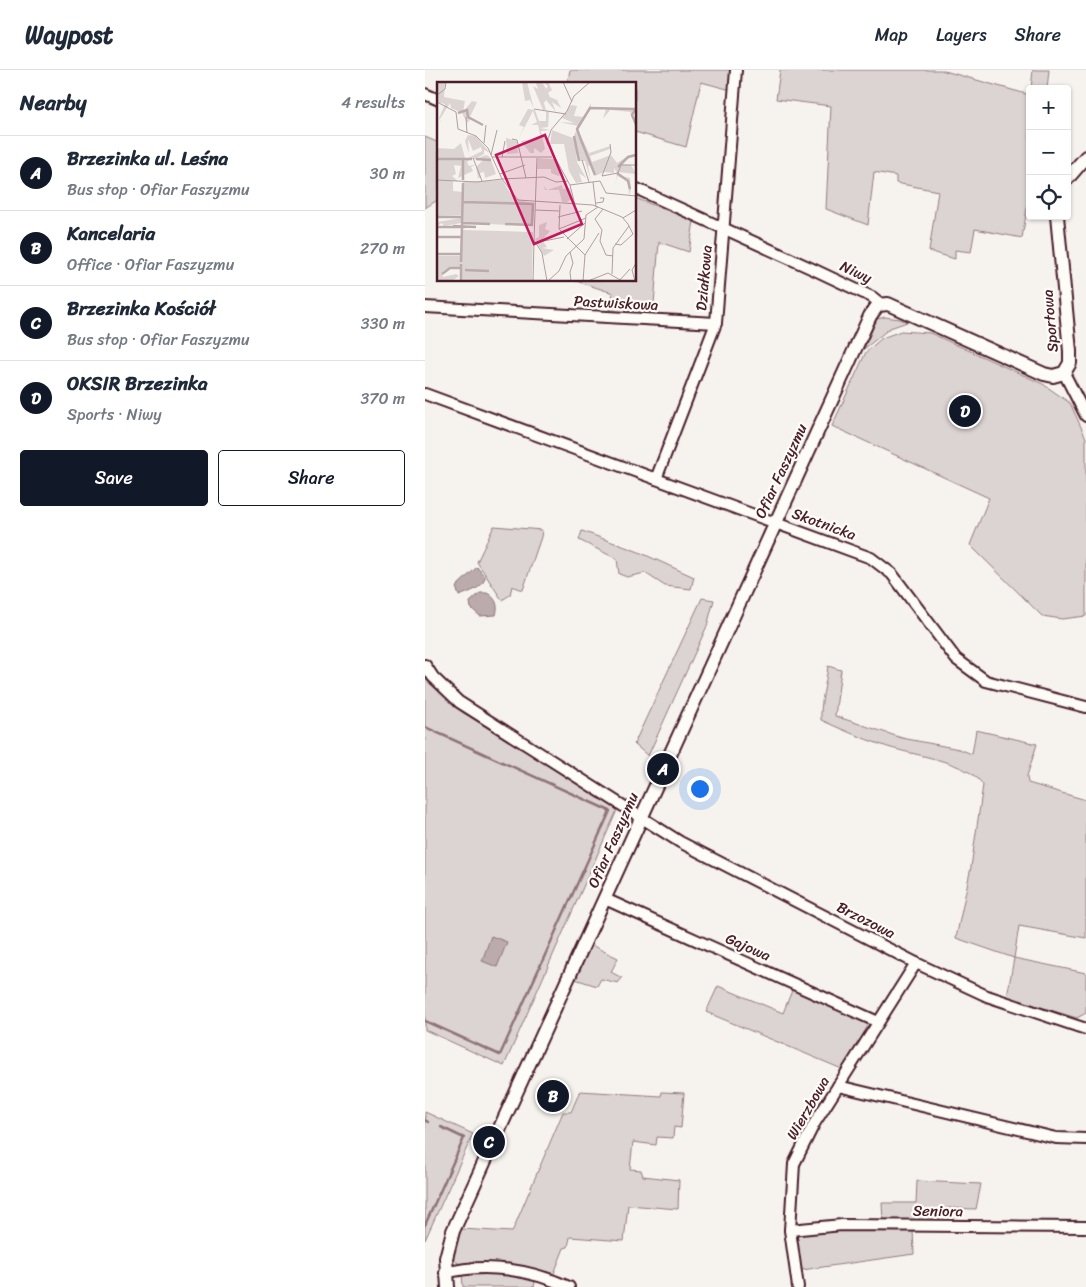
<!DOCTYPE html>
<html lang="en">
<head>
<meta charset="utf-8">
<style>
	:root { --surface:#fff; --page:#f6f6f7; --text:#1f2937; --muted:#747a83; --line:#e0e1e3; --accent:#111827 }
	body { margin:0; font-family:Sriracha,sans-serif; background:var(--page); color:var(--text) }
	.controls { position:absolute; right:15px; top:15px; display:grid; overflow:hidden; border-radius:5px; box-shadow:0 1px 4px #0004 }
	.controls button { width:45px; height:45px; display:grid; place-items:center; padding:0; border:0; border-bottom:1px solid var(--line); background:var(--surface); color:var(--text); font:25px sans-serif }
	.you { position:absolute; left:274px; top:718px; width:18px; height:18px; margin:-12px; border:4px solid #fff; border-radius:50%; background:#1a73e8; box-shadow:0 0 0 8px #1a73e833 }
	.badge { display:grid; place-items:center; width:32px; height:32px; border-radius:50%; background:var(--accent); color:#fff; font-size:16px; font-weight:700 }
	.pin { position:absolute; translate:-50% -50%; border:2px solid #fff; box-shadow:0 1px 5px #0006 }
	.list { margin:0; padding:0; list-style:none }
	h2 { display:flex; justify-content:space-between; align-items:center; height:65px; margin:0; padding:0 20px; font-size:21px }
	h2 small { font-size:16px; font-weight:400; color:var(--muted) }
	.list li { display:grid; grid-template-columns:32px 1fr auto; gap:15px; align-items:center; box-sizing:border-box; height:75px; padding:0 20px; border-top:1px solid var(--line) }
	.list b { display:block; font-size:19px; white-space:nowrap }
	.list p { margin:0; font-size:16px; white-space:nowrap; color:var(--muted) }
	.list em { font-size:16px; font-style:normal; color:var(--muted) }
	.actions { display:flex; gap:10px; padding:15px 20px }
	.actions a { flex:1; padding:11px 0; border:1px solid var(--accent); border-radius:5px; text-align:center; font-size:18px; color:var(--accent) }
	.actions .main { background:var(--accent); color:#fff }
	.icon { flex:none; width:28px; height:28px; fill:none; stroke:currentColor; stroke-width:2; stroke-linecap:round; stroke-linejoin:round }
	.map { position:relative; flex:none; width:661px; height:1217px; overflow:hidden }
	header { display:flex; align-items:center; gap:30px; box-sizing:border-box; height:70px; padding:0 25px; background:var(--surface); border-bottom:1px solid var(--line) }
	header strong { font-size:24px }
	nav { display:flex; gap:28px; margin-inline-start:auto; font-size:18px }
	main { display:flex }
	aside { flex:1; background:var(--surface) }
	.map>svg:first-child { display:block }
</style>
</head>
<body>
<header>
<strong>Waypost</strong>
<nav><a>Map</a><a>Layers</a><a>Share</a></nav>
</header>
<main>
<aside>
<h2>Nearby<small>4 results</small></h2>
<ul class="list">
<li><span class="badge">A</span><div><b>Brzezinka ul. Leśna</b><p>Bus stop · Ofiar Faszyzmu</p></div><em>30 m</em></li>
<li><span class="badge">B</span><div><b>Kancelaria</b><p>Office · Ofiar Faszyzmu</p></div><em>270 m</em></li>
<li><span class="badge">C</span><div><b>Brzezinka Kościół</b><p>Bus stop · Ofiar Faszyzmu</p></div><em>330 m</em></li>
<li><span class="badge">D</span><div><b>OKSIR Brzezinka</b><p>Sports · Niwy</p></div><em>370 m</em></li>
</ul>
<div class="actions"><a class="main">Save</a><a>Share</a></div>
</aside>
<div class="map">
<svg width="661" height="1217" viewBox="0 0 661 1217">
	<rect width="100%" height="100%" fill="#f6f3ef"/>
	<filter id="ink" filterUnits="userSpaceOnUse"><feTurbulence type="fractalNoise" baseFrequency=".02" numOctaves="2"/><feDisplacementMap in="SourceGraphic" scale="10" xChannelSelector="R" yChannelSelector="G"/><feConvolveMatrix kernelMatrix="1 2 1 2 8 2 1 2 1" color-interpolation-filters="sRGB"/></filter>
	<g filter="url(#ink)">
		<g fill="#dcd4d2" stroke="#937a7e">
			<polygon points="145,0 308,0 306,20 276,12 261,77 210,62 210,14 142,14"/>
			<polygon points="355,0 516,0 605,25 605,121 597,168 550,159 546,182 530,180 530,189 504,181 513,121 471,113 471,106 449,102 443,155 401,139 406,36 351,29"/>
			<polygon points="608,0 624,0 622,19 606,19"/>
			<polygon points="0,67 14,73 14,129 0,138"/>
			<polygon points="210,128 269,151 264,182 234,172 228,246 184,240 188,223 148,210 210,210"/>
			<polygon points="460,247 475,249 482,252 465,258 439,279 452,249"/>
			<polygon points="476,261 505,263 618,314 645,333 661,368 661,546 637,549 617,546 545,475 564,428 407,356 441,282 457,268"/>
			<polygon points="69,456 117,460 116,467 98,520 87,516 85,525 77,530 52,492"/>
			<polygon points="157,461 214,482 269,507 266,519 240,516 220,503 202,507 194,504 192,489 154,470"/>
			<polygon points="277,528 289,530 282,556 223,686 209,674"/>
			<path d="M403,596l13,4 -6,46 67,22 57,11 13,5 4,-24 61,14 -10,32 1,7 58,17v138l-67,-12 -5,32 72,15v40l-9,5 -70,-21 7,-39 -58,-20 15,-71 12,-82c-15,-25 -75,-30 -101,-40 -21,-7 -41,-16 -61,-25 -1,-17 5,-36 7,-54z"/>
			<polygon points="0,609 37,642 193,738 79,996 0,960"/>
			<polygon points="166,875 193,888 186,902 197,908 193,913 176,909 172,916 150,909"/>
			<polygon points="293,916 358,943 368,918 445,954 417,999 281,942"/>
			<polygon points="155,1021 236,1026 237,1022 259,1023 256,1058 249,1057 248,1068 232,1067 231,1075 208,1072 205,1099 216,1100 218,1106 254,1110 253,1139 203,1135 199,1171 145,1167 143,1177 139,1178 128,1206 39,1197 29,1190 30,1177 36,1159 87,1162 138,1042 146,1042"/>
			<polygon points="0,1042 48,1064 0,1170"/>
			<polygon points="492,1111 556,1114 551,1139 520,1138 512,1154 458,1152 457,1133 491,1133"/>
			<polygon points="414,1159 488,1159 489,1184 377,1200 369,1167 375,1163"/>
			<polygon points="88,1204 111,1207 109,1217 38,1217 37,1205"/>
		</g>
		<g fill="#bbabac" stroke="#8e7378">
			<path d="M52,497l8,10c-1,11 -16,15 -26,19l-3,-9z"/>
			<path d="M55,523h7c9,5 12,12 9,22l-16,1 -9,-8 -1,-6z"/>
			<polygon points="66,866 82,872 72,897 57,891"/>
		</g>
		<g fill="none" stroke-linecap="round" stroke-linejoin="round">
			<g stroke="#8e7378" stroke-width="2.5">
				<polyline points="0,657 185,741 75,985 0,951"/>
				<polyline points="0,1050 3,1052"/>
				<polyline points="0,1155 39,1068 16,1057"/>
			</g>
			<defs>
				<g id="minor">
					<polyline points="0,24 14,30"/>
					<polyline points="210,118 392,201 447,227 456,234"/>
					<polyline points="0,237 291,253"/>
					<polyline points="639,303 661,346"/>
					<polyline points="0,324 446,488 467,504 531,589 561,611 661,637"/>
					<polyline points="231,409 291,253 311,0"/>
					<polyline points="0,595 8,607 34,632 255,772 491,893 562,926 661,959"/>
					<polyline points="180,829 453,952"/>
					<polyline points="413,1016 631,1068 661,1069"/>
					<polyline points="365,1160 417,1155 661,1157"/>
					<path d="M20,1203c41,-11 86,-3 124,14"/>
					<polyline points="373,1217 365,1160 369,1094 389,1054 491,893"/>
				</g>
				<g id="tertiary">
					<polyline points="642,109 661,87"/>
					<polyline points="23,1217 21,1188 28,1161 445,246 453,235 463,234 619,304 628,306 639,303 645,293 645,281 632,146"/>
				</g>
			</defs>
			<use href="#minor" stroke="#4a1f2b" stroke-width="14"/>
			<use href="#tertiary" stroke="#4a1f2b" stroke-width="16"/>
			<use href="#minor" stroke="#fdfcf7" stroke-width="10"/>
			<use href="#tertiary" stroke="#fdfcf7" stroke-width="12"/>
		</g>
	</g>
	<g text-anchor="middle" stroke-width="4.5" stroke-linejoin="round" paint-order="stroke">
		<g font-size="15" fill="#4a1f2b" stroke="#fdfcf7">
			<text transform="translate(431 202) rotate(25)" y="5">Niwy</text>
			<text transform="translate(279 208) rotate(-85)" y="5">Działkowa</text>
			<text transform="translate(191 233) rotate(3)" y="5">Pastwiskowa</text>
			<text transform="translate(625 251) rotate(-95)" y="5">Sportowa</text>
			<text transform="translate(356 401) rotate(-65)" y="5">Ofiar Faszyzmu</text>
			<text transform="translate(399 454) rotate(20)" y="5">Skotnicka</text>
			<text transform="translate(188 770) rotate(-66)" y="5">Ofiar Faszyzmu</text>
			<text transform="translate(441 850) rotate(27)" y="5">Brzozowa</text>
			<text transform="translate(323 877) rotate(24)" y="5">Gajowa</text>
			<text transform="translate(383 1038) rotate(-60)" y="5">Wierzbowa</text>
			<text transform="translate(513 1141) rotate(1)" y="5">Seniora</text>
		</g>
	</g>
	<g transform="translate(12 12)">
		<rect width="199" height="199" fill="#f6f3ef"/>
		<path d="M1,0h7l-1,15 21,4 -2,11 9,-11 5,1 -7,15 15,8 -14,-6 -4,4 -5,-10 -11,-5 -1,-5 -10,16 1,4 -2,-5 6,-14 -8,-2zM85,0h5l7,27 -4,-9 -5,1zM105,0l4,7 2,-3 -5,-4h5l4,8 -4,3 2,4 7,3 4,8 -9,-6 4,10 -10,-12 -2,3 2,7h-3l-10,-24 5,3 -2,-6zM154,21v4l35,3 10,-3 -4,6 4,16 -6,-17 -20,-2 -7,9 3,-10 -15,-1 -13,22 11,23 21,-7v3l-20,7 2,6 19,-7 6,8 11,-7 8,-2 -16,10 11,1 5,9 -18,-2v3l12,3 1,11 -2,6 -1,-14 -11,-5 -2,12 2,-15 -3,-5v5l-10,-1 -9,4 -3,-11 -4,1 3,15 -6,-20h-6l-3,-10 1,11 9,16 -7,-5 3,9 -6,1 -7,-12 -5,-27h-14l2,-14 21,8 5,-12 -19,-4 15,1 -12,-5 9,-13 6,1 -3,10 10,1zM91,27l7,1 4,11h7v-10l3,1 -1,15 -8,1 10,2 -9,1 4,18 -4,4 -7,-5v5h-4l-9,-12 20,-3 -3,-13h-7l6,-3 -4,-11 -15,29 6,-13 -5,-2zM31,53l8,1 14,17 -6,-3v4l-9,5 11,-4 4,2 6,17 -11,4 -1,-6 -4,1 1,5h-3l-2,-11 7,-7 -12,-1 -4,3 2,4 8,-2 -6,3 2,4 -15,7 3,-12 -7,-1 2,9 -4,2 6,5h-5v10l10,1v-10l39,-2 12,19 19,4v23l-72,-3 -17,3 -2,-3 -5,3v-4l24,-4 1,-3 -25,1v-68l17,1 7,-6 4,15h3l14,-7 -1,-4 -8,4 -5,-12 1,15 -4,-13zM69,56l11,3 1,12 -11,1zM101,76l16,1 9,15 -5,2 -7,-3v-4h-14zM125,103l1,4 7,-1 3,10 -6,4 7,1 -12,-1 -3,-12h-14l-1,-4 3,4zM110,140l-2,7 5,2 -8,9 5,7 -5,1 12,2 -10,6 -9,-17 4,-2v-12zM24,148l72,2 -1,49h-72v-13l-9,-1 -9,5 1,5 13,-3 3,2 -7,5h-14l-1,-25h24z" fill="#dcd4d2"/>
		<path fill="none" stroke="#bbabac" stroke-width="2.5" d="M199,26l-4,7 4,9M21,31l9,-3 1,7 15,8M137,54l5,25M144,58l-4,-11 13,-21 44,1M144,58l14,35M0,77h35M39,77l15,1M181,85l10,-10 8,-2M180,91l11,8 2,8M26,98v-21M26,120l70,2 -1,21 -27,-1M0,135h24M26,141l27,1M16,144l23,1M25,144l1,-43M0,145h28M0,155h24M0,172h24M24,180l1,-35M28,188l24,1M5,192l8,-6h10M24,199v-17"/>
		<path fill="none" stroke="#b19ea1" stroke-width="1" d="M126,0l9,20M0,13l8,-6 1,-7M0,20l19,10 2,17 18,7 12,12 14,31 42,-2 12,5 12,-1M97,27l32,5M29,35l1,16M75,57l5,1 9,38M47,61l2,-18M54,73l6,-25M55,75h60M65,75l3,-16M36,76l9,23M100,76l-3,82 8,13 5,28M145,78l7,22M63,92l25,-9M165,94l16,-3 3,-8h15M165,94l9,-24 -1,-8M0,98l40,2 25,-3 16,21 75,5 29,12 6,7 5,10 -12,11 -6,-1M163,99l6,12 30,3M156,100l3,25M133,103l30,-4M159,121l7,-1 1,-4h-4M123,123l-1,24 26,26M138,123l-5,-20 -23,-42 4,-13 16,-19 7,-15 16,-14M166,127l-8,10 7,11 -2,11 6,14 7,1M98,128l24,1M121,135l24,-6M186,136l13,-8M122,147l27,-11M130,157l19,-17M133,170l3,11 -3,9 1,9M148,173l14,-22M175,192l1,-26 16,-22M96,199l1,-38 30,-6M111,199l11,-10 7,-15 18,-17 2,-24 12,-8M146,199l2,-26M151,199l20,-8 14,8M182,199l11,-12M198,199l-3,-11 4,-7"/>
		<path fill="#c2185b" fill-opacity="0.15" stroke="#c2185b" stroke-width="2.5" d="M108,53l37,89 -48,20 -38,-89z"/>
		<rect width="199" height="199" fill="none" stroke="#4a1f2b" stroke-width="2.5"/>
	</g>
</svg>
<div class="controls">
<button>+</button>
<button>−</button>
<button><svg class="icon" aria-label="locate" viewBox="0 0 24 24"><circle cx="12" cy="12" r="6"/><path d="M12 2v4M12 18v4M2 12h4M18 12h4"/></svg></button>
</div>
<div class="you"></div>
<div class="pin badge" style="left:238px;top:699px">A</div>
<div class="pin badge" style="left:128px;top:1026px">B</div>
<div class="pin badge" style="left:64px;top:1072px">C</div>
<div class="pin badge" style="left:540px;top:341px">D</div>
</div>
</main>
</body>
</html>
